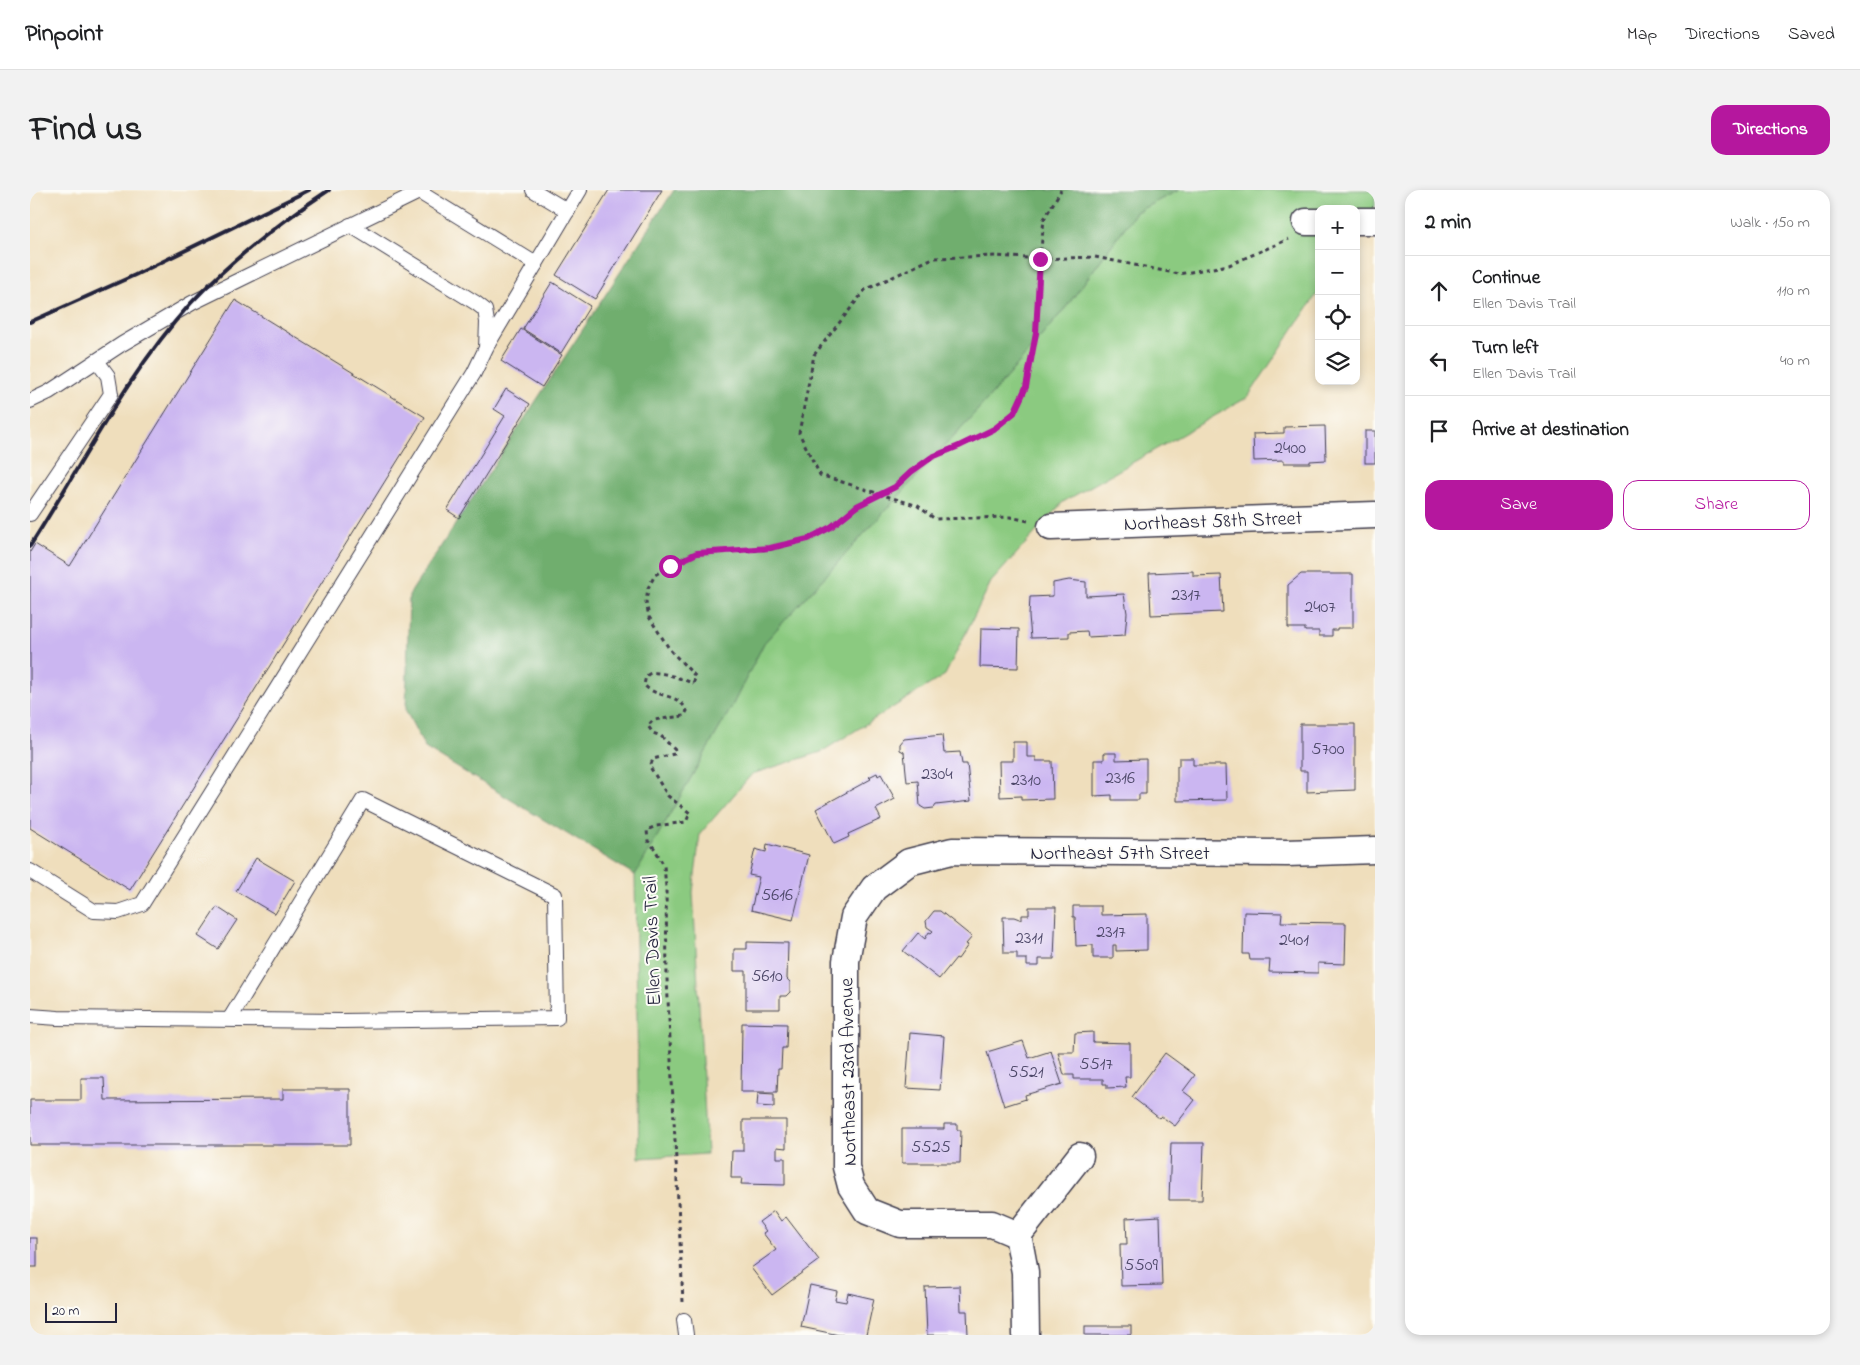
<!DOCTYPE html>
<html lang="en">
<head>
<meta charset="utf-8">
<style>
	:root { --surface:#fff; --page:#f2f2f2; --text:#202124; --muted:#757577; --line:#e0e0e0; --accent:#b5179e }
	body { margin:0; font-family:"Indie Flower",sans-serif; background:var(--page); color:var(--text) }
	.controls { position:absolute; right:15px; top:15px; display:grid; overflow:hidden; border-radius:10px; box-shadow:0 2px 8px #0003 }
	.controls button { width:45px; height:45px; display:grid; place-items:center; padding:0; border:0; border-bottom:1px solid var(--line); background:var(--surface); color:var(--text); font:25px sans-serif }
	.scale { position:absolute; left:15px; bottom:12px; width:72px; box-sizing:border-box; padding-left:5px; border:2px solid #22223b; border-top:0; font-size:14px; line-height:18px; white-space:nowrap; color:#22223b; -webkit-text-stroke:4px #fdfcf7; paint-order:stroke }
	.stop { position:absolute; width:15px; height:15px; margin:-11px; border:4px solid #b5179e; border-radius:50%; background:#fff }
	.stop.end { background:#b5179e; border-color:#fff; box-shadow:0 1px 5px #0008 }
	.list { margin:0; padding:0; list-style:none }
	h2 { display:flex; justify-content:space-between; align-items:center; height:65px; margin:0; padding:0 20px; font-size:21px }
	h2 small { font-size:16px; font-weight:400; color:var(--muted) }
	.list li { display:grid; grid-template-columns:32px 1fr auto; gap:15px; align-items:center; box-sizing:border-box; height:70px; padding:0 20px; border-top:1px solid var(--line) }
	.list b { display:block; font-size:19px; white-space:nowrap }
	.list p { margin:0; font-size:16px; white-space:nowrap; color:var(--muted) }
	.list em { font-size:16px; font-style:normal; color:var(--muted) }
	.actions { display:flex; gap:10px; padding:15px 20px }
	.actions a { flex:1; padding:11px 0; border:1px solid var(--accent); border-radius:15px; text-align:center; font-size:18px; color:var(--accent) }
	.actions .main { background:var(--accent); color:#fff }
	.icon { flex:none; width:28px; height:28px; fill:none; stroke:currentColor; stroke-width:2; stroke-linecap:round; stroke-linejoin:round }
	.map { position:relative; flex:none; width:1345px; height:1145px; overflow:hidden; border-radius:15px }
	header { display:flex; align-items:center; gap:30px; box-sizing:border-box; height:70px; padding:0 25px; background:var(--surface); border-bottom:1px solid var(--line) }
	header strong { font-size:24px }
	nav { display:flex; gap:28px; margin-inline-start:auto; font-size:18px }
	.intro { display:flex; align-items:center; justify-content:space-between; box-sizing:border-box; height:120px; padding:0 30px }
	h1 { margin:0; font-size:35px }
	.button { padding:12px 22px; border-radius:15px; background:var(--accent); color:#fff; font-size:18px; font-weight:700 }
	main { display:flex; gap:30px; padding:0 30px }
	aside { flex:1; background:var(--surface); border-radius:15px; box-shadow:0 2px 8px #0003 }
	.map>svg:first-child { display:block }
</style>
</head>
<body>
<header>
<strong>Pinpoint</strong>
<nav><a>Map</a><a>Directions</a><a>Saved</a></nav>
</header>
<div class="intro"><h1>Find us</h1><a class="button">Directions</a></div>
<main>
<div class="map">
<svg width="1345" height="1145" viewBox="0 0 1345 1145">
	<rect width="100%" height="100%" fill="#fdfcf7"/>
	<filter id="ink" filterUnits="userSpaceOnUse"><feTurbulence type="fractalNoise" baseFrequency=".02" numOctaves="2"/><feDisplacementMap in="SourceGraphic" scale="10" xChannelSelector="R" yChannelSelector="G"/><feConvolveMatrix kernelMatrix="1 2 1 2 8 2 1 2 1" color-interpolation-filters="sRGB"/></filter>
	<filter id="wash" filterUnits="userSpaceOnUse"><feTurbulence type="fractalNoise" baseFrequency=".0096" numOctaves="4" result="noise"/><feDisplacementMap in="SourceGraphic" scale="20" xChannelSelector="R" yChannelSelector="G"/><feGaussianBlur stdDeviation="1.12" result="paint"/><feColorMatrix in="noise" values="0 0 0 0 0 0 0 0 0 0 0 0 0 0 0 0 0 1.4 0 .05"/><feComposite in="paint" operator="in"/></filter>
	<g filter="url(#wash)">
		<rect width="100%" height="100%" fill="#efdebc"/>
		<polygon fill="#8bca80" stroke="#56765e" points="1149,0 1345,0 1345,16 1326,44 1326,19 1289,19 1289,101 1218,207 1033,312 961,392 915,485 791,562 722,584 670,644 663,702 677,964 609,968 605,685 701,518 734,453 964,202 1037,116 1106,22"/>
		<polygon fill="#70ae6e" stroke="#496854" points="644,0 1149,0 1106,22 1037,116 964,202 734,453 701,518 605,685 395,558 376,521 379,405"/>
		<g id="blocks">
			<g fill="#cbb6f1">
				<polygon points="579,0 632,0 565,109 526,85"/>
				<polygon points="522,92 560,116 531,163 493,139"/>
				<polygon points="205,110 395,227 100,700 0,638 0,362 5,354 40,376"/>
				<polygon points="491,139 532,165 512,197 471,171"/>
				<polygon points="476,199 500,214 429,328 417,320 475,226 464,219"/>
				<polygon points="1295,236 1296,270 1280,271 1280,273 1254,273 1254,270 1224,271 1223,244 1254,243 1254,237"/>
				<rect x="1335" y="241" width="10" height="32"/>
				<polygon points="1163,381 1163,386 1191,385 1193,422 1121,425 1119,383"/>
				<polygon points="1271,384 1323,384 1323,438 1307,438 1307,440 1302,440 1302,446 1289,446 1289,441 1275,441 1275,438 1258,438 1258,395"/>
				<polygon points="1039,390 1056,392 1056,406 1094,404 1097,423 1095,445 1058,447 1057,441 1039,442 1039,447 1001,448 999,426 1000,407 1023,406 1023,393"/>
				<polygon points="951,438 989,439 988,478 950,477"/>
				<polygon points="1270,534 1325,534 1325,600 1277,602 1277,581 1270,581"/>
				<polygon points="912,545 914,563 930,562 932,574 937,574 941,611 906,615 904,618 895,619 890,616 888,591 877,592 874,562 870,560 870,554 874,549"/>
				<polygon points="983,552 997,552 997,567 1006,567 1006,571 1022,571 1023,609 991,610 991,606 970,607 969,571 983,571"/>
				<polygon points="1074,563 1086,563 1086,570 1116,569 1116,604 1109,604 1109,610 1082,610 1082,605 1064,606 1064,570 1074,570"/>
				<polygon points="1149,568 1163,568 1163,575 1196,575 1197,610 1147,611 1147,576 1149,576"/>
				<polygon points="847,583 848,586 851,584 865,609 846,619 851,629 818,644 819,647 804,654 786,619 841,589 839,587"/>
				<polygon points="737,654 779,665 763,730 721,720 729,687 719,685 725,659 736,662"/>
				<polygon points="226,668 265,691 245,724 206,701"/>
				<polygon points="1043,716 1071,716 1071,725 1117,724 1117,760 1086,761 1086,755 1083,755 1083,768 1063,768 1063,755 1046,756 1045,727 1043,727"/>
				<polygon points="187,717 207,730 188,759 168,746"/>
				<polygon points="999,717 1026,717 1024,769 1009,769 1009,776 997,776 997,769 987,769 987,763 974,763 973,727 984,727 992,730 992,725 999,725"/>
				<polygon points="904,721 910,721 942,747 936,754 938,755 928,769 926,768 909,789 873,761 888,743 895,749 899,742 901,743 903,741 897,737 896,731"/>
				<polygon points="1214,722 1252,723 1251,732 1316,733 1315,774 1288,773 1288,783 1239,782 1240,770 1220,770 1219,764 1213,764"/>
				<polygon points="717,752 758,753 757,789 760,792 760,802 756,806 750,806 750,819 716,819 716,781 704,781 704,759 717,759"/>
				<polygon points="712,833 757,834 756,858 752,858 751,879 748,879 747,902 711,902"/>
				<polygon points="1063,842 1063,852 1100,853 1100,887 1095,887 1096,897 1077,898 1077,894 1073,894 1073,889 1044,889 1044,885 1034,885 1028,862 1044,862 1045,843"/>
				<polygon points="880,843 914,846 910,900 876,898"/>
				<polygon points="993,851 999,868 1021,861 1032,894 995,905 996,909 974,916 957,862"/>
				<polygon points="1135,863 1165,885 1153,901 1165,910 1145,936 1131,926 1129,928 1102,907"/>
				<polygon points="51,888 74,888 75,910 253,909 253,899 320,899 320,955 0,955 0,910 51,910"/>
				<polygon points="728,903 744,904 744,917 727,916"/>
				<polygon points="713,930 756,930 756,958 747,957 747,968 755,968 755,995 711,994 712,988 701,988 702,961 713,961"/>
				<polygon points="914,934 927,934 927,940 931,940 930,973 872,973 872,939 914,939"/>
				<polygon points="1141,953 1174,953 1172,1010 1139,1010"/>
				<polygon points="744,1021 751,1031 756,1027 789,1070 742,1105 721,1078 746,1060 733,1043 736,1041 729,1032"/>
				<polygon points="1130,1026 1132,1095 1091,1096 1090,1054 1097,1054 1096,1028"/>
				<rect x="0" y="1048" width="7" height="29"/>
				<polygon points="780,1095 807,1101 805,1110 816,1112 818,1103 844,1109 836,1145 809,1145 771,1137"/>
				<polygon points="930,1096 931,1121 937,1121 938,1145 897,1145 895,1097"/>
				<rect x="1055" y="1136" width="46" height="9"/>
			</g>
		</g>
	</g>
	<g filter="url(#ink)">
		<use href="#blocks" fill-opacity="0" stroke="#413e4e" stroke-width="1"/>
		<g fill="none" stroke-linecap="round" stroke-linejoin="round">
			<defs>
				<g id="lane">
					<polyline points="503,0 538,21"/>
					<polyline points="389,2 506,74"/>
					<polyline points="457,156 550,0"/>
					<polyline points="0,211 19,202 92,154 162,113 393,0"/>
					<polyline points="0,324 81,204 78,186 67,171"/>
					<polyline points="0,681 64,721 88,722 112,714 444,183 456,158 457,132 455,120 446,113 320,35"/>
					<polyline points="0,826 28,828 312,831 527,828 525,705 333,610 199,830"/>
					<polyline points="654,1130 656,1145"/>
				</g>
				<g id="street">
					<polyline points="1326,31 1345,31"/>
					<polyline points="1276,32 1289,32"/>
					<polyline points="1021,337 1345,325"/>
					<polyline points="988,1045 1050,966"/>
					<polyline points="996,1145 995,1082 988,1045 962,1034 870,1034 837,1021 821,996 816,977 816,771 824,727 844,698 879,672 922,661 1257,663 1345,660"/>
				</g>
			</defs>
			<use href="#lane" stroke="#413e4e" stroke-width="16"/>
			<use href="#street" stroke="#413e4e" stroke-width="29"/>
			<g stroke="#413e4e" stroke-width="3" stroke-dasharray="4 4" stroke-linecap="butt">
				<polyline points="998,331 980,327 905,329 888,316 790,285 769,243 784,165 835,100 903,68 966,66 1010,69 1065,67 1149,84 1199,75 1259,49"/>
				<path d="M653,1112l-16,-323 -1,-92 -2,-21 -9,-17 -7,-8 -1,-11 9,-4 30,-4 4,-9 -22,-17 -18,-29 3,-8 21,-5 2,-3 -15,-15 -8,-3 -5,-7 5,-6 31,-4 3,-5c-9,-19 -30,-12 -43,-26 1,-4 1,-9 5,-11 9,-5 34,6 44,9l3,-6 -26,-27 -21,-33 -3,-15 2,-14 7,-13 26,-16 16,-6 73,-4 38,-10 23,-12 26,-21 38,-19 16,-15 21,-15 27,-11 35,-17 20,-16 12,-26 10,-54 4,-74 4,-40 17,-29"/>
			</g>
			<use href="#lane" stroke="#fff" stroke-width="14"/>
			<use href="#street" stroke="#fff" stroke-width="26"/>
			<g stroke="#22223b" stroke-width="4">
				<polyline points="0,132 105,85 279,0"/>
				<path d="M0,356c52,-81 96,-171 161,-243 41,-44 88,-80 138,-113"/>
			</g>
		</g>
	</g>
	<g fill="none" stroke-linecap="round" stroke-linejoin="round" filter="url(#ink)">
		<polyline stroke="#b5179e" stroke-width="6" points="640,376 667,363 740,358 778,349 801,337 827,316 865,297 881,282 902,267 929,256 964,239 984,223 996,197 1006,143 1010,69"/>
	</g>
	<g text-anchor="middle" stroke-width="4" stroke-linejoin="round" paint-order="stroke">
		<g font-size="18" fill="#4c4768">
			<text x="1260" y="263">2400</text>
			<text x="1156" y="410">2317</text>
			<text x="1290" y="422">2407</text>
			<text x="1298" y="564">5700</text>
			<text x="907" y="589">2304</text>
			<text x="1090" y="593">2316</text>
			<text x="996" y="595">2310</text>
			<text x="747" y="710">5616</text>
			<text x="1081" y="747">2317</text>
			<text x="999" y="753">2311</text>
			<text x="1264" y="755">2401</text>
			<text x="737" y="791">5610</text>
			<text x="1066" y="879">5517</text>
			<text x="996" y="887">5521</text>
			<text x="901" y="962">5525</text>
			<text x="1111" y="1080">5509</text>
		</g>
		<g font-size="20" fill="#22223b" stroke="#fdfcf7">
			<text transform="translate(1183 330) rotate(-2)" y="7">Northeast 58th Street</text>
			<text x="1090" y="669">Northeast 57th Street</text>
			<text transform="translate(621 751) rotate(-92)" y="7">Ellen Davis Trail</text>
			<text transform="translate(817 882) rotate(-91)" y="7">Northeast 23rd Avenue</text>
		</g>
	</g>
</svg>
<div class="controls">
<button>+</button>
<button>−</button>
<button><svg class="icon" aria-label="locate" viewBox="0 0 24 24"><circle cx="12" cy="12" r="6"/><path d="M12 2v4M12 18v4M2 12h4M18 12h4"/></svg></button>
<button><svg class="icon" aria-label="layers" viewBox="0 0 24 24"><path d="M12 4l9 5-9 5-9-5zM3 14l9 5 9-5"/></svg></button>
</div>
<div class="scale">20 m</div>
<div class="stop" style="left:640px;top:376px"></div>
<div class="stop end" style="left:1010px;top:69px"></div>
</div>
<aside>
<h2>2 min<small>Walk · 150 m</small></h2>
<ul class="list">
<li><svg class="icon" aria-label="ahead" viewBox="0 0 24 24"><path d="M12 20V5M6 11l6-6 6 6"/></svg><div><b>Continue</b><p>Ellen Davis Trail</p></div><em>110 m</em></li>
<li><svg class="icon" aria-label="left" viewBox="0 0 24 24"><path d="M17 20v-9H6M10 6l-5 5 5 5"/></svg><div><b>Turn left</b><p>Ellen Davis Trail</p></div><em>40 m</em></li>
<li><svg class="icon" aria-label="arrive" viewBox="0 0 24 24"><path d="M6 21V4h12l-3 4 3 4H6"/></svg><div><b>Arrive at destination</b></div></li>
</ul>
<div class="actions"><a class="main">Save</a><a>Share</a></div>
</aside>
</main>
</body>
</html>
